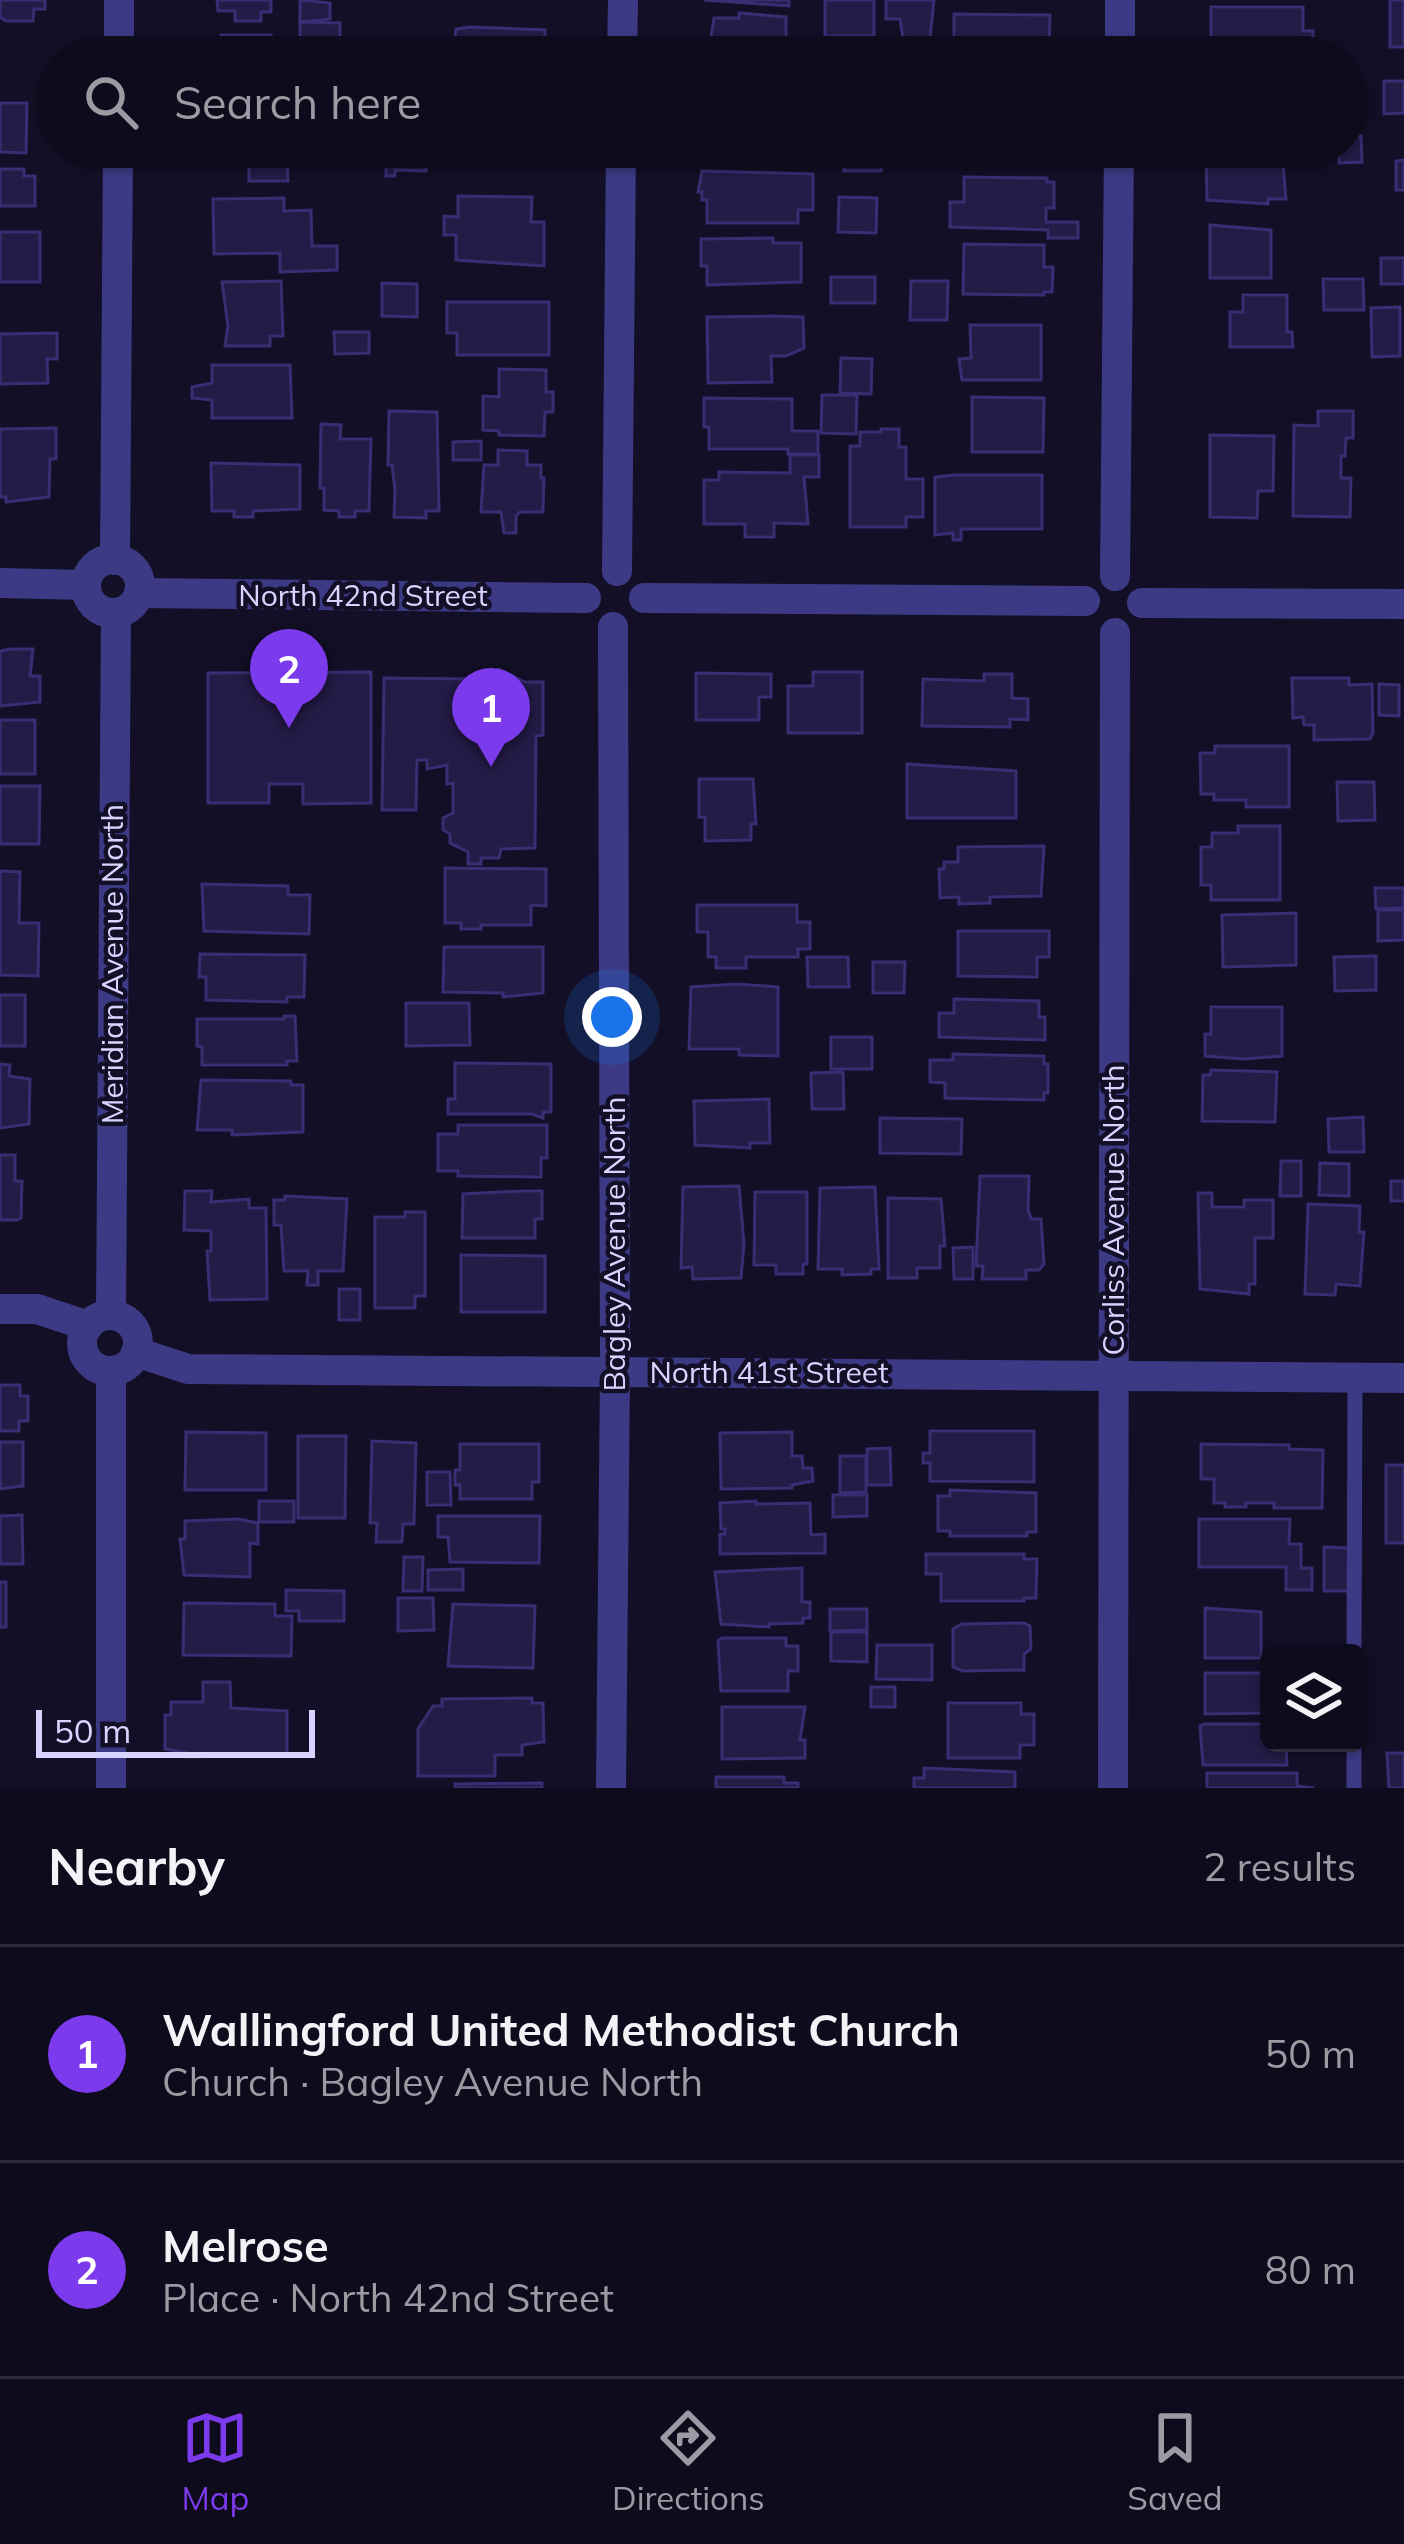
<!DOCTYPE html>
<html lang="en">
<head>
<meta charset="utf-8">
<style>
	:root { --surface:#0e0b1c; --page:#171425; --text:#f1f3f6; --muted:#9b9ba3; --line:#2e2b3b; --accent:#7c3aed }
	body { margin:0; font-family:Mulish,sans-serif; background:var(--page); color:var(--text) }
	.controls { position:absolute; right:36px; bottom:36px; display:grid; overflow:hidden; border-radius:18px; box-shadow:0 3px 9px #0004 }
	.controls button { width:108px; height:108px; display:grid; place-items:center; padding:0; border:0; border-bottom:3px solid var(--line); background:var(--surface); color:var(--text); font:60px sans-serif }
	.scale { position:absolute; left:36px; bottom:30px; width:279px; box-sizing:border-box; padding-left:12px; border:6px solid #d9d4ff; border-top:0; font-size:33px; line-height:42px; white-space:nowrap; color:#d9d4ff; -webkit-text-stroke:9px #130f26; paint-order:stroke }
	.you { position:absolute; left:612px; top:1017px; width:42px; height:42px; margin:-30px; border:9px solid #fff; border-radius:50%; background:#1a73e8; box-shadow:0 0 0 18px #1a73e833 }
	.badge { display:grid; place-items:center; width:78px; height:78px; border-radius:50%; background:var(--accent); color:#fff; font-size:39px; font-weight:700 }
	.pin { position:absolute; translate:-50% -99px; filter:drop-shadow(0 3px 6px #0008) }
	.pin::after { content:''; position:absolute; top:63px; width:42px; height:36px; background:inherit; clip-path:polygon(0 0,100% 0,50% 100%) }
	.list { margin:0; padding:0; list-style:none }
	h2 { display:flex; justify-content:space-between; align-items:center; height:156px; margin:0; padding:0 48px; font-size:51px }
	h2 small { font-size:39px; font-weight:400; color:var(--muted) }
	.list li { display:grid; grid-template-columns:78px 1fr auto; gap:36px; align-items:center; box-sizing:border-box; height:216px; padding:0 48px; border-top:3px solid var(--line) }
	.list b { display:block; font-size:45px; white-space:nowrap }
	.list p { margin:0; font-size:39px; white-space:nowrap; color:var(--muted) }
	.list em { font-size:39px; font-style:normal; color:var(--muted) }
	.icon { flex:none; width:66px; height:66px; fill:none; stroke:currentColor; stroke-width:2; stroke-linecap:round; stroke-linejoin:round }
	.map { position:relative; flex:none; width:1404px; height:1788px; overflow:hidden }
	.search { position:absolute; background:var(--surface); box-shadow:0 3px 9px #0004; left:36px; right:36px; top:36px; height:132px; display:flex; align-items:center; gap:30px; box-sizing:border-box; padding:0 42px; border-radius:66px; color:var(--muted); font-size:45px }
	.sheet { height:588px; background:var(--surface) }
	nav { display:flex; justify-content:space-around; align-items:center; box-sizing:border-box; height:168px; border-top:3px solid var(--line); background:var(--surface); font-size:33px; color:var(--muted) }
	nav a { display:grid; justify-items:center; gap:6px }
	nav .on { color:var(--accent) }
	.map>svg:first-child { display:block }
</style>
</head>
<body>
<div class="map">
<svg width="1404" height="1788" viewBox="0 0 1404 1788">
	<rect width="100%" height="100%" fill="#130f26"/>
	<g fill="#241b47" stroke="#3b2d73" stroke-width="3">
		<polygon points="0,0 45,0 45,9 34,9 33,21 6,21 0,17"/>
		<polygon points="217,0 271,0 271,12 261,12 261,21 235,21 235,11 218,11"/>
		<polygon points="300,0 330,3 330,19 300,22"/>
		<polygon points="704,0 789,0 789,6"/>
		<rect x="825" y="0" width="49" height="36"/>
		<polygon points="886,0 934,0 928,56 906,57 900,19 886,19"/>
		<rect x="1390" y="0" width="14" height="47"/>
		<polygon points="1211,7 1303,7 1303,31 1313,31 1313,57 1211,57"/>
		<polygon points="739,13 786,17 786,42 764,42 764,56 769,57 715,57 715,48 709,49 714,18 739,18"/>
		<polygon points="954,14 1050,15 1049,50 1039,50 1039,57 968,57 968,50 954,50"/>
		<polygon points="300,22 340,23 340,42 300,42"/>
		<polygon points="470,27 545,30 545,55 453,57 456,29"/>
		<polygon points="221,35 271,35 271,47 312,47 312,57 222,57"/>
		<polygon points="1384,81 1404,81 1404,113 1384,114"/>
		<polygon points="40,93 57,93 57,114 39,114"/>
		<polygon points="0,103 27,103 26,153 0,152"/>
		<polygon points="1347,136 1361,136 1362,162 1339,163 1339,147 1347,147"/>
		<polygon points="225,147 301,147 302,158 287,159 288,181 249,181 249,158 225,159"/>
		<polygon points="386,147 426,147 426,171 395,170 395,176 386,176"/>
		<rect x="844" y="147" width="37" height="24"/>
		<polygon points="944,147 1044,147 1044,153 956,156 956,152 944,151"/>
		<polygon points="1282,150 1286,199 1268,199 1268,204 1207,200 1206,151"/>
		<polygon points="1404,160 1404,190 1396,190 1396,161"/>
		<polygon points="0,169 24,169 24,176 35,176 35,206 0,206"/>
		<polygon points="702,171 813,174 813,210 798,210 798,223 707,223 707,200 702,200 702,192 698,192"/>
		<polygon points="964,177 1047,178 1047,182 1054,182 1054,208 1046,208 1046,222 1078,222 1078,238 1048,238 1048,230 950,227 950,202 964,202"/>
		<polygon points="458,196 532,197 531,222 544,222 544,266 456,260 456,235 444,235 444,216 458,217"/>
		<polygon points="839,197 877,198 876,233 838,232"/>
		<polygon points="284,198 284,211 311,210 312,246 337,246 337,270 280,272 280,253 214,254 213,199"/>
		<polygon points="1210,225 1271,230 1271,278 1210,278"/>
		<rect x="0" y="232" width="40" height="50"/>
		<polygon points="773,238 773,243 801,243 801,282 707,285 707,266 701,266 701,239"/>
		<polygon points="964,244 1044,245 1044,267 1053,267 1052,292 1044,292 1044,295 963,294"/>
		<rect x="1381" y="258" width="23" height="26"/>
		<rect x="831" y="277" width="44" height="26"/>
		<polygon points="1323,279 1363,279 1364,310 1324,310"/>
		<polygon points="281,281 283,336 270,336 270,346 225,346 228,326 222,282"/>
		<polygon points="911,281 948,281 947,320 910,320"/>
		<polygon points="382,283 417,284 417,317 382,316"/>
		<polygon points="1243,295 1287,295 1287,332 1292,332 1293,347 1230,347 1230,312 1243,312"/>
		<polygon points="447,302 549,302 549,355 457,355 457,333 447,333"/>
		<polygon points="1400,307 1400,356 1372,357 1371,308"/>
		<polygon points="773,316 803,317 804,348 786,356 771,356 772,382 708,383 707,317"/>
		<polygon points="970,325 1041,325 1041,380 962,380 959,359 971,358"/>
		<polygon points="334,332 369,332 369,353 335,354"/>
		<polygon points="57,333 57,359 47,359 48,383 0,384 0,334"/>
		<polygon points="841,358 872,359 871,394 840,393"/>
		<polygon points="212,365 290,365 292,418 212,418 212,400 192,398 192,387 212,383"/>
		<polygon points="499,369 546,370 546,392 553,392 553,412 545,412 544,436 499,435 499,431 483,430 483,396 499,397"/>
		<polygon points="822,395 857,395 856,434 821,433"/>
		<polygon points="972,397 1044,398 1043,452 972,452"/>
		<polygon points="704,398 792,399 792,431 818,431 818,454 788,454 788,449 709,449 709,427 704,427"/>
		<polygon points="389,411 437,412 439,511 426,511 426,518 394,517 395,490 392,465 388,465"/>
		<polygon points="1318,411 1353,411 1353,438 1346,438 1345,456 1341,456 1341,478 1351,478 1350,517 1293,516 1294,425 1318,426"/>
		<polygon points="321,424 341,425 340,439 371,439 369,511 355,511 355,517 339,517 339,511 324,510 324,488 320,488"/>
		<polygon points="56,428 56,459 50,459 49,497 6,502 6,497 0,497 0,429"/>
		<polygon points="881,429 899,429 899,447 906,447 906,479 923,479 923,517 906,517 906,527 850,527 850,446 860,446 860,432 881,432"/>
		<polygon points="1210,435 1274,436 1273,491 1258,491 1257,518 1210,517"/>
		<polygon points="481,441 481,460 453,460 453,442"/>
		<polygon points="498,450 527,451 527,465 541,465 541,478 544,478 543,512 520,512 516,516 516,533 504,533 501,512 481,512 484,465 498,465"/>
		<polygon points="790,455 819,455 819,477 804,477 808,524 774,523 774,537 745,537 745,524 704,524 704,480 719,480 719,472 790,473"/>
		<polygon points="211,463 300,465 300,509 253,511 253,517 234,517 234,511 212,511"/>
		<polygon points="954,475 1042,475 1042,529 961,529 961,540 953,540 953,533 935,535 935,477"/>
		<polygon points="11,649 33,649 30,676 40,676 40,702 0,706 0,651"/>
		<polygon points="499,669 525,682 543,682 543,735 536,736 535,848 501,849 499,858 481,858 481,864 468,864 468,852 450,843 450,834 443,830 443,818 453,813 453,783 447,784 447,765 427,769 427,760 417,760 416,810 382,810 384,678 477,679"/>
		<polygon points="371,672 371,803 303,804 303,784 269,784 269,803 208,803 208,673"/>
		<polygon points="813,672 862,672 862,733 788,733 788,686 813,686"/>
		<polygon points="696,673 771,674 771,697 759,697 759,720 696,720"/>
		<polygon points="984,674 1012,674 1012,698 1028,699 1028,720 1010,719 1010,727 922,726 923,679 984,681"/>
		<polygon points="1292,678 1349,678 1349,685 1372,684 1373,733 1370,739 1314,740 1314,725 1304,725 1303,717 1293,718"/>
		<polygon points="1379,684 1399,685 1399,716 1379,715"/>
		<rect x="0" y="720" width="35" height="54"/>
		<polygon points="1215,746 1289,746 1289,807 1246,807 1246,800 1214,800 1214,794 1201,794 1200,753 1215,753"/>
		<polygon points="907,764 1016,771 1016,818 907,818"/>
		<polygon points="699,779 753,779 756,824 751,824 751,840 705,841 705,817 699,817"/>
		<polygon points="1337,782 1374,782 1375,820 1338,821"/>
		<polygon points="0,786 40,786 39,844 0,844"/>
		<polygon points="1238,826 1280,826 1280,900 1211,900 1211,885 1201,885 1201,847 1212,847 1212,833 1238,833"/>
		<polygon points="1044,846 1041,896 990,897 990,903 959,904 959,897 940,898 939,869 944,869 944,862 958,862 958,847"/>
		<polygon points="445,868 546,869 546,906 531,905 531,925 481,925 481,929 461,929 461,923 445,923"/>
		<polygon points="0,871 20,872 19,923 39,923 38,976 0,975"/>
		<polygon points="202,884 288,886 288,895 310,895 309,934 204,931"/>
		<polygon points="1375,888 1404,888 1404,908 1376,909"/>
		<polygon points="697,905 797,905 797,922 810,922 810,949 798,949 798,957 746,957 746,968 716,968 716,957 708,957 708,932 697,932"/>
		<polygon points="1378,910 1404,910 1404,940 1378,941"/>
		<polygon points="1296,913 1296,965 1223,967 1222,915"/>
		<polygon points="958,931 1049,931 1049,957 1037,957 1037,977 958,976"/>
		<polygon points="444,947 543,947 543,993 503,997 503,993 443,992"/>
		<polygon points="200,954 305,955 304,997 287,997 287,1002 206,1000 206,977 199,977"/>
		<polygon points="1376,956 1376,990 1335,991 1334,957"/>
		<polygon points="807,957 848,957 849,987 808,987"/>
		<polygon points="873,962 905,962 904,993 873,993"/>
		<polygon points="736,984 778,987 778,1056 739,1055 739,1049 689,1049 691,987"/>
		<rect x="0" y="995" width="25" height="51"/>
		<polygon points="954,999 1039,1001 1039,1017 1045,1017 1045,1040 939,1037 939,1013 954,1013"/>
		<polygon points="406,1003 469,1003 470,1045 406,1046"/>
		<polygon points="1211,1007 1282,1007 1282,1056 1243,1059 1205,1056 1205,1034 1211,1034"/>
		<polygon points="284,1016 295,1016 297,1061 287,1061 287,1065 202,1065 202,1047 197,1046 197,1019 284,1019"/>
		<rect x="831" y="1037" width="41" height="32"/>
		<polygon points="953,1054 1044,1056 1044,1064 1048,1064 1048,1093 1044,1093 1044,1100 945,1098 945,1083 930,1082 930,1060 953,1060"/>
		<polygon points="455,1063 551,1064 551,1112 543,1112 543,1118 532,1114 448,1114 448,1099 455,1099"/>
		<polygon points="0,1064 10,1065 9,1076 30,1079 29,1124 0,1128"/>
		<polygon points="1211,1070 1277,1072 1275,1122 1202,1121 1203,1075 1210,1075"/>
		<polygon points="843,1072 844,1109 812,1109 811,1073"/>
		<polygon points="201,1080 291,1081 291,1085 303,1085 303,1132 232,1135 232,1130 197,1130"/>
		<polygon points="769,1099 770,1143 750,1143 750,1148 695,1145 694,1101"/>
		<polygon points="1363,1117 1364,1152 1329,1152 1328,1119"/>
		<polygon points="880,1118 962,1119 961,1154 880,1153"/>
		<polygon points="458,1125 547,1125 547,1158 541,1158 541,1177 458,1176 458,1171 438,1171 438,1134 458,1134"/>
		<polygon points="0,1155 15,1155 15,1181 22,1181 21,1218 17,1220 0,1220"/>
		<polygon points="1281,1161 1301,1161 1301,1196 1280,1196"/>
		<polygon points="1320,1163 1349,1164 1349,1196 1319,1195"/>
		<polygon points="980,1176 1029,1176 1028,1209 1031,1219 1041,1219 1044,1264 1039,1270 1026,1270 1026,1279 982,1279 983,1266 976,1266"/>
		<rect x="1391" y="1181" width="13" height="20"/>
		<polygon points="739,1186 744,1244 741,1278 693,1279 692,1267 681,1268 683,1187"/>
		<polygon points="875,1187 879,1269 871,1269 871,1274 842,1275 842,1269 818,1269 820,1188"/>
		<polygon points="185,1191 212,1191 211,1202 249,1199 249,1208 266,1208 267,1299 210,1300 207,1251 211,1251 211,1231 184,1230"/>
		<polygon points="522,1191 542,1191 542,1219 535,1219 535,1238 462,1238 463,1194"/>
		<polygon points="755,1192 807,1192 807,1264 803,1264 803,1274 776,1274 776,1265 754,1265"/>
		<polygon points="1198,1193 1212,1193 1212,1207 1244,1207 1244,1200 1273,1200 1273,1238 1255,1238 1255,1284 1249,1284 1249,1294 1200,1289"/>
		<polygon points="285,1196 347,1199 343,1271 318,1271 318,1285 307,1285 308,1271 284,1271 281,1225 274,1225 274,1200 285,1200"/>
		<polygon points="888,1198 941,1199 945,1246 940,1246 940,1268 917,1268 917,1278 888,1278"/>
		<polygon points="1308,1204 1360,1206 1359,1232 1364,1232 1360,1286 1336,1284 1335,1295 1305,1294"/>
		<polygon points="405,1212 425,1212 425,1296 415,1296 415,1308 375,1308 375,1217 405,1217"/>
		<polygon points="973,1247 973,1279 954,1279 953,1248"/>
		<polygon points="461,1255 545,1256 545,1312 461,1312"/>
		<rect x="339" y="1289" width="21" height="31"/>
		<polygon points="0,1385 20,1385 20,1396 28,1396 28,1421 19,1421 19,1431 0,1431"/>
		<polygon points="930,1431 1034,1431 1034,1482 930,1481 930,1463 923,1463 923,1453 930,1453"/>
		<polygon points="186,1432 266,1433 266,1490 185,1490"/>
		<polygon points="792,1432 792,1456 802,1456 803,1468 812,1468 813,1481 792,1485 792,1488 721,1489 720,1433"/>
		<polygon points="298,1436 346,1436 345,1518 298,1518"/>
		<polygon points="372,1441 416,1443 414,1524 403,1524 402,1542 376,1542 377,1523 370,1523"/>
		<polygon points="0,1442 23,1442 23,1486 0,1489"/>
		<polygon points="460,1444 539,1444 539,1482 532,1482 532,1499 460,1499 460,1485 455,1485 455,1470 460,1470"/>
		<polygon points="1201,1444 1289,1445 1289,1449 1323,1450 1322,1508 1274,1508 1274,1503 1246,1503 1246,1507 1225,1507 1225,1503 1214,1503 1214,1479 1201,1479"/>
		<polygon points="890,1448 891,1485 867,1485 867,1449"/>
		<polygon points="840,1456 866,1456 866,1492 840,1493"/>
		<rect x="1386" y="1465" width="18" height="78"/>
		<polygon points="427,1472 450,1472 451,1505 427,1505"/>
		<polygon points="950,1490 1036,1493 1036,1532 1027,1532 1027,1536 950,1536 950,1531 938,1531 938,1496 950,1496"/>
		<polygon points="833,1495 867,1495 867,1516 833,1517"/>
		<rect x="259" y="1501" width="35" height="21"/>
		<polygon points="756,1501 756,1504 810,1503 811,1535 825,1534 825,1553 720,1554 720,1534 725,1534 725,1529 721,1529 720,1503"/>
		<polygon points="22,1515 23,1564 0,1564 0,1516"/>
		<polygon points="438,1516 540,1516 539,1563 450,1562 448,1537 438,1537"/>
		<polygon points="238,1519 258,1523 258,1544 250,1543 250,1577 184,1575 180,1539 185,1539 185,1521"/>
		<polygon points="1199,1519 1290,1519 1289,1544 1301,1544 1301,1568 1312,1568 1312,1590 1286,1590 1286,1567 1199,1567"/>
		<polygon points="1324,1547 1350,1548 1349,1591 1324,1591"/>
		<polygon points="926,1554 1024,1554 1024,1559 1037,1559 1036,1598 1024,1598 1024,1601 941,1601 941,1574 926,1574"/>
		<polygon points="404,1557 423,1557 422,1591 403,1591"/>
		<polygon points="802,1568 802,1602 810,1602 810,1618 803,1618 803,1623 769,1624 769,1627 721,1624 715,1572"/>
		<polygon points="463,1569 463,1590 428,1590 428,1570"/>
		<rect x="0" y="1582" width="6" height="45"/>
		<polygon points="286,1590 344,1591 344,1621 299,1621 299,1611 286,1611"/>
		<polygon points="398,1598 433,1598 434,1630 398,1631"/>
		<polygon points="184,1603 275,1604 275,1616 292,1616 291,1656 183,1655"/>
		<polygon points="453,1604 535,1606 533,1668 448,1666"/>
		<polygon points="1205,1608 1261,1612 1261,1658 1205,1658"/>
		<polygon points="830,1609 867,1609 867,1630 830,1631"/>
		<polygon points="1024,1623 1030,1626 1031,1649 1024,1654 1024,1670 963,1671 953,1667 953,1629 962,1624"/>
		<polygon points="831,1632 867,1632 867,1662 831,1661"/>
		<polygon points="722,1638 786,1638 786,1646 798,1646 798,1671 788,1671 788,1691 721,1691 718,1641"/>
		<polygon points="877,1645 932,1645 932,1680 876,1679"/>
		<polygon points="1205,1673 1269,1673 1269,1713 1205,1714"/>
		<polygon points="203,1682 230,1682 231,1708 287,1711 287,1755 188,1757 188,1753 165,1749 165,1715 171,1715 171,1702 203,1702"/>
		<rect x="871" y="1687" width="24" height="20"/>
		<polygon points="532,1698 532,1703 543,1703 544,1742 522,1745 522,1755 495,1755 495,1776 418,1776 418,1729 433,1706 442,1706 442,1699"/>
		<polygon points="948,1703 1021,1703 1021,1714 1034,1714 1034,1745 1020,1745 1020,1758 948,1758"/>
		<polygon points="722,1707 805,1707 800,1740 805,1740 805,1758 722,1759"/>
		<polygon points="1204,1724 1269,1724 1269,1743 1286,1743 1287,1765 1203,1765 1200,1726"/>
		<polygon points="1387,1753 1404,1753 1404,1788 1389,1788"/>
		<polygon points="924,1768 1015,1772 1015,1788 914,1788 914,1778 924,1778"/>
		<polygon points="1207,1773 1297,1773 1297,1786 1314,1788 1207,1788"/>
		<polygon points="716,1777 784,1777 784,1783 798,1783 798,1788 716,1788"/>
		<polygon points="542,1783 542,1788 455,1788 455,1784"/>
	</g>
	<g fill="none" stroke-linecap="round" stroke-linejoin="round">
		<g stroke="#3d3a85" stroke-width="15">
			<polyline points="1354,1653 1355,1377"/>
			<polyline points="1354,1788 1354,1743"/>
		</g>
		<g stroke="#3d3a85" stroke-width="30">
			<polyline points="119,57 119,0"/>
			<polyline points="622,57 623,0"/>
			<polyline points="1120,57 1120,0"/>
			<circle cx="113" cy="586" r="27"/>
			<polyline points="115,560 118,147"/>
			<polyline points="617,571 621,147"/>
			<polyline points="1115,576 1119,147"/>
			<polyline points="0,583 86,585"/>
			<polyline points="139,593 586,598"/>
			<polyline points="644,598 1085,601"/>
			<polyline points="1142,603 1404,604"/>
			<polyline points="0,1309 37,1309 88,1326"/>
			<polyline points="111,1315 116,613"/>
			<circle cx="110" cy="1343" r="28"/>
			<polyline points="136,1352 188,1369 1404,1378"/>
			<polyline points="111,1371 111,1788"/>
			<polyline points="611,1788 615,1373 613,627"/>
			<polyline points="1113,1788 1115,633"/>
		</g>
	</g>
	<g text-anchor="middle" stroke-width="9" stroke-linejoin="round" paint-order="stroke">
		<g font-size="30" fill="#d9d4ff" stroke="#130f26">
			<text x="363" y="606">North 42nd Street</text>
			<text transform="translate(113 964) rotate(-90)" y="10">Meridian Avenue North</text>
			<text transform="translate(1114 1210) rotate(-90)" y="10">Corliss Avenue North</text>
			<text transform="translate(615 1244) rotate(-90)" y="10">Bagley Avenue North</text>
			<text x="769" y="1383">North 41st Street</text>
		</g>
	</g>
</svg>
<div class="controls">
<button><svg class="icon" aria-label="layers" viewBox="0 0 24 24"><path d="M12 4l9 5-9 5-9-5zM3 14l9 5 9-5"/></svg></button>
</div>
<div class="scale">50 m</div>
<div class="you"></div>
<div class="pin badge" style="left:491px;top:767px">1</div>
<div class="pin badge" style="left:289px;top:728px">2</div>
<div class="search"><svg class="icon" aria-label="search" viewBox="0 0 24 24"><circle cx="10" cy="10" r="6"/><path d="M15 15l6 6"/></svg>Search here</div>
</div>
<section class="sheet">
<h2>Nearby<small>2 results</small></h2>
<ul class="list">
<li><span class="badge">1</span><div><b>Wallingford United Methodist Church</b><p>Church · Bagley Avenue North</p></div><em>50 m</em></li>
<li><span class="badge">2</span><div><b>Melrose</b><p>Place · North 42nd Street</p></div><em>80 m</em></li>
</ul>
</section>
<nav>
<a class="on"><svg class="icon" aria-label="map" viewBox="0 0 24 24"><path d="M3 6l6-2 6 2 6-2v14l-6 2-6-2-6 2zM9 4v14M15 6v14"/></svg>Map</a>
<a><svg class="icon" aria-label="directions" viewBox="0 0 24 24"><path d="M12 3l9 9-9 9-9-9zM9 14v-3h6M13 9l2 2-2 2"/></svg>Directions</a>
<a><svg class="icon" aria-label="saved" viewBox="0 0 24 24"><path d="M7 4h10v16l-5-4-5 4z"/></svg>Saved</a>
</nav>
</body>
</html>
